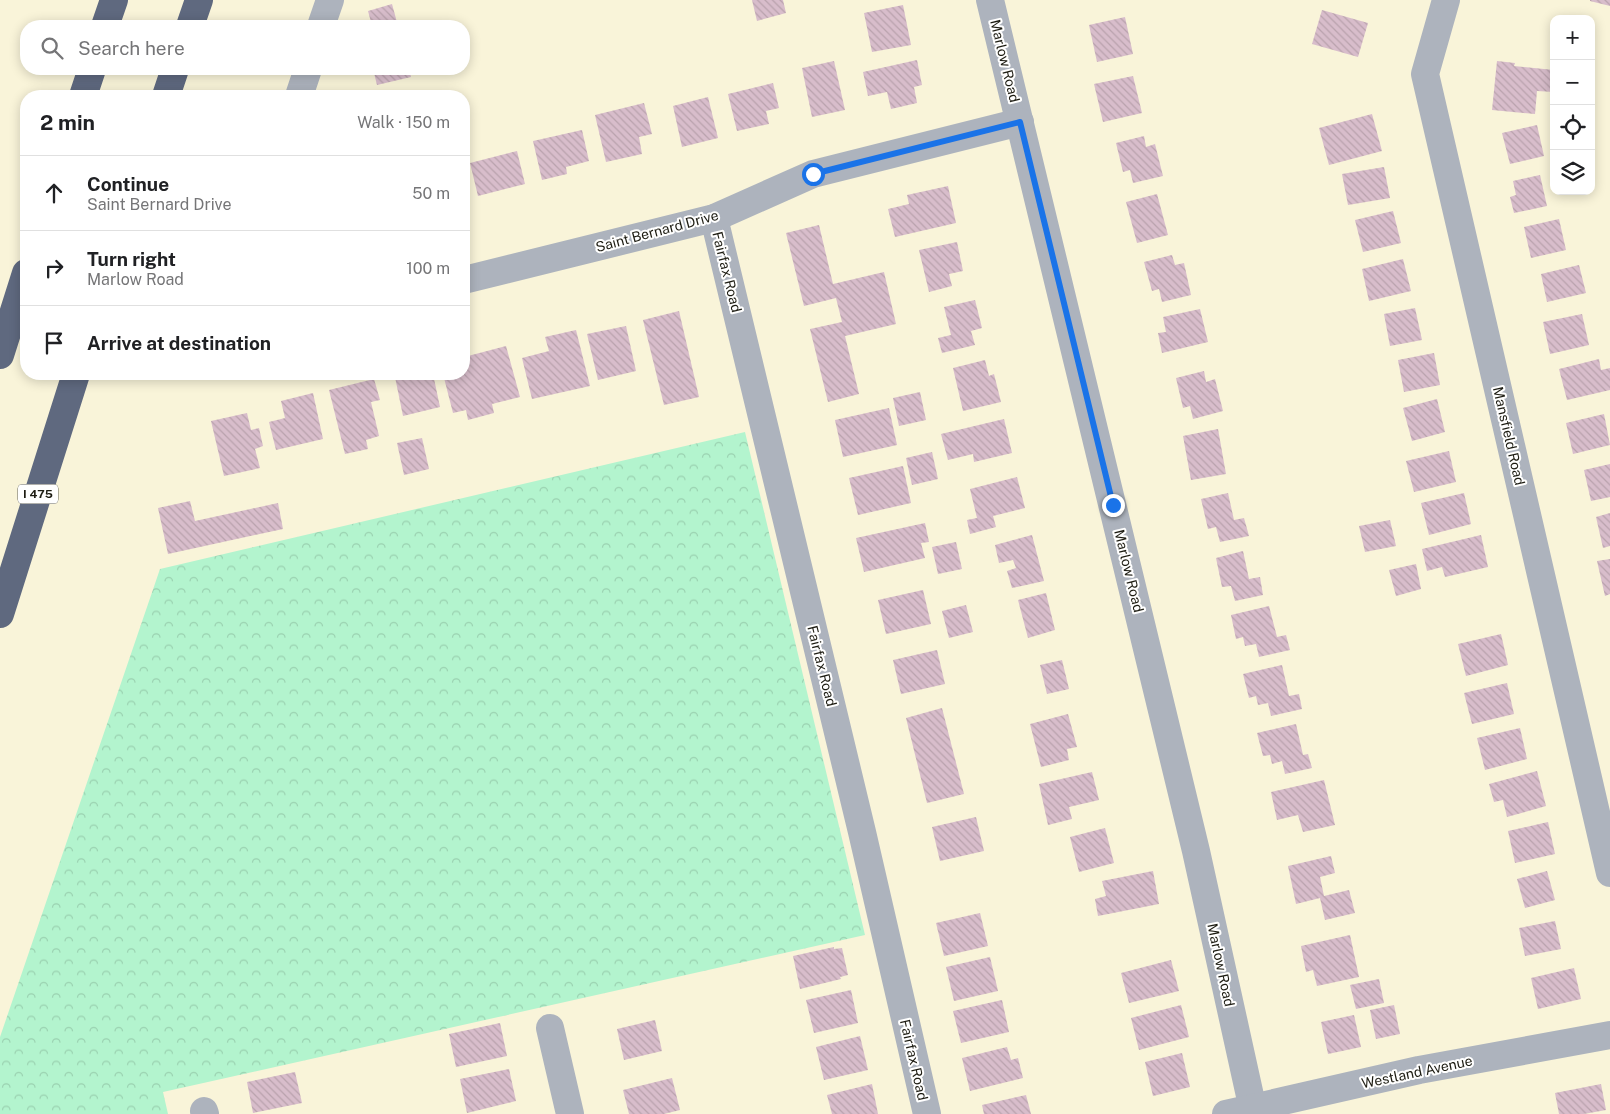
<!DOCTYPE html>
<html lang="en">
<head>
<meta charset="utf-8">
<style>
	:root { --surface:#fff; --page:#f6f6f6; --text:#202124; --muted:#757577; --line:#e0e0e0 }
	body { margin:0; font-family:"Public Sans",sans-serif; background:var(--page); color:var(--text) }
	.controls { position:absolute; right:15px; top:15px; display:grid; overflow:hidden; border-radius:10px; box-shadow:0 2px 12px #0003 }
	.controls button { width:45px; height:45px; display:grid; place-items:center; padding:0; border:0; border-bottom:1px solid var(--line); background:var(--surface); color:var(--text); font:25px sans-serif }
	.stop { position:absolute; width:15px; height:15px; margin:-11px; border:4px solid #1a73e8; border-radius:50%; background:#fff }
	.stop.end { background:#1a73e8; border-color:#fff; box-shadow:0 1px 5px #0008 }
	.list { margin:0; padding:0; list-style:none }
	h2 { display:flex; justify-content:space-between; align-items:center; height:65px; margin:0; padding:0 20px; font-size:21px }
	h2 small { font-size:16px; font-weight:400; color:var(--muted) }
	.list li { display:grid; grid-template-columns:32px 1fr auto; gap:15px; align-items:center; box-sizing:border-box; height:75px; padding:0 20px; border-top:1px solid var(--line) }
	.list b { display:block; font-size:19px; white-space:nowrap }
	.list p { margin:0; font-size:16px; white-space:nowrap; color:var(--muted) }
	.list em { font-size:16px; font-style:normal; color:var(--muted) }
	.icon { flex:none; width:28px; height:28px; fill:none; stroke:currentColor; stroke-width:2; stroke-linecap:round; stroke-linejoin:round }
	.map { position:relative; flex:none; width:1610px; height:1114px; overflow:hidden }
	.search { position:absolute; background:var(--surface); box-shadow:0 2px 12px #0003; left:20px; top:20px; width:450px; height:55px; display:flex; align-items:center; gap:12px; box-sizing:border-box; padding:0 18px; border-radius:20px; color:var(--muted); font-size:19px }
	.panel { position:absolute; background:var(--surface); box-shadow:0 2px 12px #0003; left:20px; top:90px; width:450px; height:290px; border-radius:20px }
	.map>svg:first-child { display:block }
</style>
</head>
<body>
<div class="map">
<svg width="1610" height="1114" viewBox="0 0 1610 1114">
	<defs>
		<pattern id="forest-crowns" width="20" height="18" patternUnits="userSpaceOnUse" patternTransform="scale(1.25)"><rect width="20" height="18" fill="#b3f4ce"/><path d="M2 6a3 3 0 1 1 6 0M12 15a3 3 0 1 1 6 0" fill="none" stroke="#9ad1b0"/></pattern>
		<pattern id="building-back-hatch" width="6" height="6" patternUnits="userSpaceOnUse" patternTransform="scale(1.25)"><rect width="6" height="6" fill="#d8bdcb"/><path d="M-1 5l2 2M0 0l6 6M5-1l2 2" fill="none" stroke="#b9a2ad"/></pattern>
	</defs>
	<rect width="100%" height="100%" fill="#f9f4d9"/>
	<polygon fill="url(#forest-crowns)" points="745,432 865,935 163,1092 168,1114 0,1114 0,1037 160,569"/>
	<g fill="url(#building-back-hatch)">
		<polygon points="752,0 783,0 786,13 757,21"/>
		<polygon points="1590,0 1610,0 1610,6 1590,1"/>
		<polygon points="392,4 398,26 372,26 368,11"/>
		<polygon points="903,5 911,45 872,52 864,13"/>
		<polygon points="1322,10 1368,23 1358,57 1312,44"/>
		<polygon points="1125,17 1133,54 1097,62 1089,25"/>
		<polygon points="917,60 922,85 914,87 917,103 891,109 887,92 868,96 863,72"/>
		<polygon points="834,61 845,110 812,117 802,68"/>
		<polygon points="1497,61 1515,63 1514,66 1554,70 1554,92 1537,91 1535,114 1492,110"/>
		<polygon points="373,69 409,69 411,77 377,85"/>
		<polygon points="1133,76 1142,113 1103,122 1094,84"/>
		<polygon points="773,83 779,108 766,111 769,124 737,131 728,94"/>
		<polygon points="708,97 718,138 682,147 673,106"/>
		<polygon points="644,103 652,134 639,137 642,154 606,162 595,115"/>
		<polygon points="1372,114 1382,151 1329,165 1319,128"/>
		<polygon points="1537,125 1544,156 1510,164 1502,133"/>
		<polygon points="582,130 589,161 566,167 567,174 542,180 533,141"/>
		<polygon points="1144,136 1146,147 1155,144 1163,176 1133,183 1130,170 1123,172 1116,143"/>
		<polygon points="517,151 525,184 478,196 470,163"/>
		<polygon points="1384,167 1390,198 1348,205 1342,174"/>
		<polygon points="1540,175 1547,206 1514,213 1510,197 1516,195 1513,181"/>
		<polygon points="948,186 956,223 895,237 888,209 909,204 907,195"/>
		<polygon points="1157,194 1168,235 1137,243 1126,202"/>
		<polygon points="1393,211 1401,243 1363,252 1355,220"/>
		<polygon points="1559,219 1566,250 1531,258 1524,227"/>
		<polygon points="819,225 833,284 884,272 896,324 845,336 859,394 828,402 810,329 842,322 836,298 804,306 786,233"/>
		<polygon points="957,242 963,271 949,274 952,286 929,292 919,250"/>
		<polygon points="1172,255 1175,265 1184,263 1191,295 1162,302 1159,289 1152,291 1144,262"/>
		<polygon points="1403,259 1411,291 1369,301 1362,269"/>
		<polygon points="1579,265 1586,293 1547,302 1541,274"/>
		<polygon points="975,300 982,328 971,331 975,345 942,353 938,338 951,335 944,307"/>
		<polygon points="1415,308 1422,340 1390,346 1384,314"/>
		<polygon points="1200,309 1208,342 1162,353 1158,333 1166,332 1163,317"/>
		<polygon points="679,311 699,397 664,405 643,320"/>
		<polygon points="1582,314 1589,345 1550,354 1543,322"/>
		<polygon points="626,326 636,371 598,380 587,334"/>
		<polygon points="576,330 590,386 532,399 522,358 549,351 545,337"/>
		<polygon points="506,346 520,397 492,404 494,413 468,420 466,410 453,413 443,374 464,374 464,361 469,360 468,356"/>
		<polygon points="1434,353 1440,385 1404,392 1398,360"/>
		<polygon points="1599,359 1601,370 1610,368 1610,390 1567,400 1559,369"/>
		<polygon points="985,360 989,376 994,374 1001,402 963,411 953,368"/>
		<polygon points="1204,371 1206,382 1215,379 1223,411 1193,419 1190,406 1183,408 1176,378"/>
		<polygon points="409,374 433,374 440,407 403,416 395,377"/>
		<polygon points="374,379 380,400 371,402 379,436 366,440 368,449 345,454 329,390"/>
		<polygon points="920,392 926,420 899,426 893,398"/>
		<polygon points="313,393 323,439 276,450 269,422 285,418 281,401"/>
		<polygon points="1437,399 1445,432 1412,441 1403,408"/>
		<polygon points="889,408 897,445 843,457 835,420"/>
		<polygon points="247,413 251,430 259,428 263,446 255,449 260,468 224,476 211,421"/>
		<polygon points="1604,414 1610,445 1573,454 1566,423"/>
		<polygon points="1004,419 1012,453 974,462 973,454 948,460 941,434"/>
		<polygon points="1218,429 1226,474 1191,480 1183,436"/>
		<polygon points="422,438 429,469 404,475 397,443"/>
		<polygon points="1449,451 1456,482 1414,492 1406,461"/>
		<polygon points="932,452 938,479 912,485 906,458"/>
		<polygon points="1610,464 1610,497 1591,501 1584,470"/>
		<polygon points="903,466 911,503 858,515 849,478"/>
		<polygon points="1017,477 1025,508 993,516 996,527 970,534 967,520 977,518 970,489"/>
		<polygon points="1228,493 1234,520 1244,518 1249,536 1220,542 1216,527 1208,529 1201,499"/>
		<polygon points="1464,493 1471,524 1429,535 1421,503"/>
		<polygon points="190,501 195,521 278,503 283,529 168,554 158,508"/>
		<polygon points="1610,513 1610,546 1603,548 1596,517"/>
		<polygon points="1390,520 1396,546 1365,552 1359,526"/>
		<polygon points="925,523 929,542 921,543 925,558 864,572 856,538"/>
		<polygon points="1032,535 1044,581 1012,588 1007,571 1016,568 1013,560 999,563 995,545"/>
		<polygon points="1481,535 1488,567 1445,577 1442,567 1427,571 1422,549"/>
		<polygon points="956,542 962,569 938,574 932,547"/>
		<polygon points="1243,551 1249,579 1260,577 1263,595 1235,601 1231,586 1222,587 1216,558"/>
		<polygon points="1610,559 1610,594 1605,596 1597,561"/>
		<polygon points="1416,564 1421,589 1396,596 1389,570"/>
		<polygon points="923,590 931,624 886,634 878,600"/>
		<polygon points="1046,593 1055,630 1028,638 1018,600"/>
		<polygon points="966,605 973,632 949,638 942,611"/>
		<polygon points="1269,606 1277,637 1286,635 1290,650 1259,657 1256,644 1245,646 1243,637 1236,639 1231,615"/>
		<polygon points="1501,634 1508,665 1466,676 1458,644"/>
		<polygon points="937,650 945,684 901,694 893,660"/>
		<polygon points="1062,660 1069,689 1047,694 1040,665"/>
		<polygon points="1282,665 1289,696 1299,694 1302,709 1271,716 1268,703 1258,705 1256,696 1249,698 1243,674"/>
		<polygon points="1507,683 1514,714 1472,724 1464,693"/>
		<polygon points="942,708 964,794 927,803 906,718"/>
		<polygon points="1068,714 1077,747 1067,749 1069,760 1041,767 1030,724"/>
		<polygon points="1296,724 1303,755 1308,754 1312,768 1285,774 1282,761 1272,764 1270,755 1263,756 1257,733"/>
		<polygon points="1520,728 1527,759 1485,770 1477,738"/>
		<polygon points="1537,771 1546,806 1507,817 1503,800 1494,802 1489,784"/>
		<polygon points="1092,772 1099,800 1069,807 1072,819 1048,825 1039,784"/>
		<polygon points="1324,780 1335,825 1303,832 1298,815 1277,820 1271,792"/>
		<polygon points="976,817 984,851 940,861 932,827"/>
		<polygon points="1548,822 1555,854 1515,863 1508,831"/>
		<polygon points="1105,828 1114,863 1079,872 1070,837"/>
		<polygon points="1331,856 1335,873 1320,877 1324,896 1349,890 1355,913 1325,920 1320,898 1296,904 1288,866"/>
		<polygon points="1153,871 1159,904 1098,916 1095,899 1106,896 1102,881"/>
		<polygon points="1547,871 1555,900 1525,908 1517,879"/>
		<polygon points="980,913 988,946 944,956 936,923"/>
		<polygon points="1555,921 1561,949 1525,956 1519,928"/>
		<polygon points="1350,935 1359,977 1317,986 1313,970 1306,972 1301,946"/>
		<polygon points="834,947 834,949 842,948 848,975 840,977 841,979 800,989 793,956"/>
		<polygon points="990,957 998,991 954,1001 946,967"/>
		<polygon points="1171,960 1179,991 1129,1003 1121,973"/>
		<polygon points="1574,968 1581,999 1538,1009 1531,978"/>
		<polygon points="1379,979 1384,1003 1356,1009 1350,985"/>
		<polygon points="851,990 858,1023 814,1033 806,1000"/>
		<polygon points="1002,1000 1009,1032 961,1043 953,1011"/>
		<polygon points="1181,1005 1189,1037 1139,1050 1131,1018"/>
		<polygon points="1394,1005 1400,1034 1376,1039 1370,1010"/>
		<polygon points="1354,1015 1361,1047 1328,1054 1321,1022"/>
		<polygon points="655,1020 662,1051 624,1060 617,1029"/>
		<polygon points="500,1023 507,1056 456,1067 449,1034"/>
		<polygon points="860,1036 868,1070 824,1080 816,1047"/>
		<polygon points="1007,1047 1011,1060 1018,1058 1023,1078 970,1091 962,1058"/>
		<polygon points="1182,1053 1190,1087 1153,1096 1145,1062"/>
		<polygon points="509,1069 516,1101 467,1113 460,1079"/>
		<polygon points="295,1072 302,1103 253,1113 247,1082"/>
		<polygon points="672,1078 680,1110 664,1114 629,1114 623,1090"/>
		<polygon points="872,1084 878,1114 832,1114 827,1095"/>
		<polygon points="1601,1084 1606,1110 1584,1114 1559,1114 1555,1093"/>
		<polygon points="1026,1095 1031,1114 984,1114 982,1105"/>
	</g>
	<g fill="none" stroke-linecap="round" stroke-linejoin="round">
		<g stroke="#adb3bd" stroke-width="28">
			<polyline points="990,0 1196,851 1254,1114"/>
			<polyline points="1446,0 1425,74 1610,873"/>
			<polyline points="321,26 330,0"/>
			<polyline points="299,96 308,69"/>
			<polyline points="714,218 862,832 927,1114"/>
			<polyline points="464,280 714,218 813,174 1020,122"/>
			<polyline points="550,1028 570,1114"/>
			<polyline points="204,1111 205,1114"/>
			<polyline points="1226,1114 1419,1070 1610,1035"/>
		</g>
		<g stroke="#5f697f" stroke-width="28">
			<polyline points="105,26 114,0"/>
			<polyline points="190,26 199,0"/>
			<polyline points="83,96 92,69"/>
			<polyline points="166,96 175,69"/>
			<polyline points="0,355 26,273"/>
			<polyline points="0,614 76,374"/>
		</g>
	</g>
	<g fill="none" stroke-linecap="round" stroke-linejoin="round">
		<polyline stroke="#1a73e8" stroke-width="6" points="813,174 1020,122 1113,505"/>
	</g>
	<g text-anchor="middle" stroke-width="4" stroke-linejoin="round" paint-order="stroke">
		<rect fill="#fff" stroke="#616059" stroke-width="1" x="18" y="484.5" width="40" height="19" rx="4"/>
		<g font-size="12" font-weight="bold" fill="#1d1c12">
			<text x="38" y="498">I 475</text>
		</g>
		<g font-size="14" fill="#1d1c12" stroke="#fff">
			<text transform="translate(1005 61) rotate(76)" y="5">Marlow Road</text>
			<text transform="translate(657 231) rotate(-15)" y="5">Saint Bernard Drive</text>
			<text transform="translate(727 272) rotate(76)" y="5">Fairfax Road</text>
			<text transform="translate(1509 436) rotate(77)" y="5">Mansfield Road</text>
			<text transform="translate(1129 571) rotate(76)" y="5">Marlow Road</text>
			<text transform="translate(822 666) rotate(76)" y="5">Fairfax Road</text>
			<text transform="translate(1221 965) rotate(78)" y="5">Marlow Road</text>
			<text transform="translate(914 1060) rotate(77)" y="5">Fairfax Road</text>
			<text transform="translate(1417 1072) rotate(-12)" y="5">Westland Avenue</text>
		</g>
	</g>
</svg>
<div class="controls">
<button>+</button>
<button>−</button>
<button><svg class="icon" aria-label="locate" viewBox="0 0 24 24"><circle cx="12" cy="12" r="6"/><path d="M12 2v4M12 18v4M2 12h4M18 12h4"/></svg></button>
<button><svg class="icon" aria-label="layers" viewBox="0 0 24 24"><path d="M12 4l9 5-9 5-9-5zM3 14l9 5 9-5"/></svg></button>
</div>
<div class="stop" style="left:813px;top:174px"></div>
<div class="stop end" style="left:1113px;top:505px"></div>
<div class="search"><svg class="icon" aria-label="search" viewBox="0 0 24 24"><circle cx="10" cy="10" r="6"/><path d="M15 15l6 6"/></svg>Search here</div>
<section class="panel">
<h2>2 min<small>Walk · 150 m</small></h2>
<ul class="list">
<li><svg class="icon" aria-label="ahead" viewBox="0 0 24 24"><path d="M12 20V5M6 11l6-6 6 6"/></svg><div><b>Continue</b><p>Saint Bernard Drive</p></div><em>50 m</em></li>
<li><svg class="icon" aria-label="right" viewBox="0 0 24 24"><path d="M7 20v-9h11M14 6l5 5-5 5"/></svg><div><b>Turn right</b><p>Marlow Road</p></div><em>100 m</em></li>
<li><svg class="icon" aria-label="arrive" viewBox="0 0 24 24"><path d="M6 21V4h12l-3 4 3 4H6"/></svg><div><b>Arrive at destination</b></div></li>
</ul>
</section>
</div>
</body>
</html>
